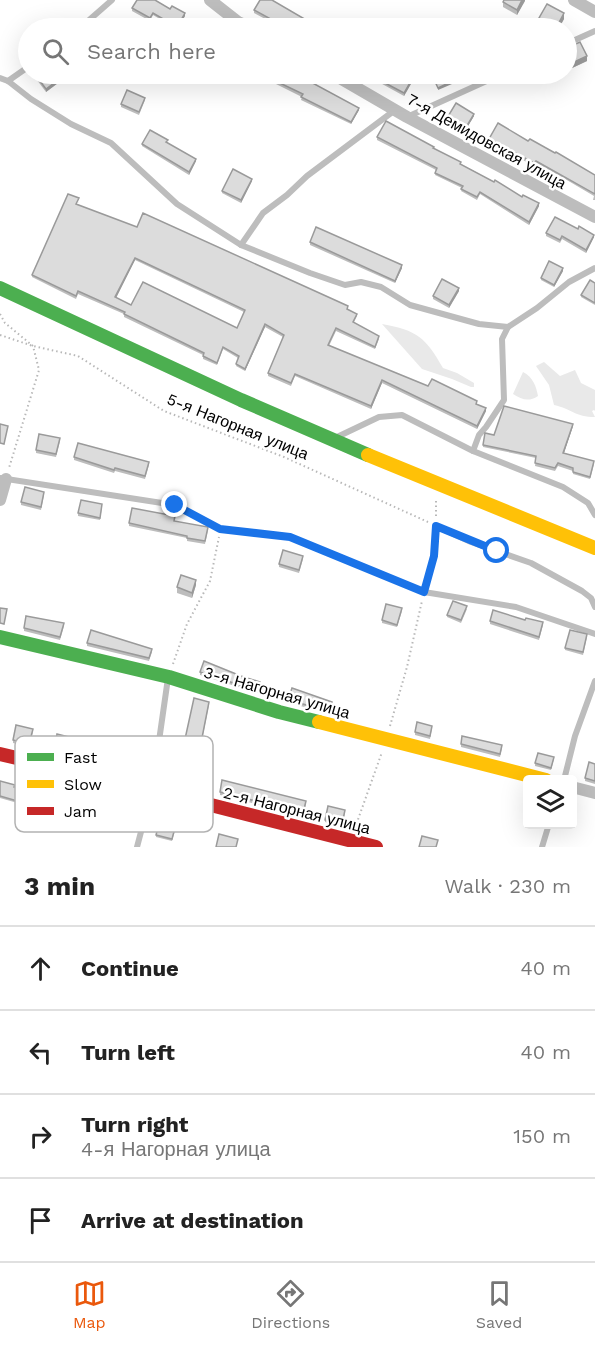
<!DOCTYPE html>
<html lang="en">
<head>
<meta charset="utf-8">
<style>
	:root { --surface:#fff; --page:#f6f6f6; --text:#222; --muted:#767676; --line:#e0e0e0; --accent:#ea580c }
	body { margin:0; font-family:"Work Sans",sans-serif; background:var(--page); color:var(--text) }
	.controls { position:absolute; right:18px; bottom:18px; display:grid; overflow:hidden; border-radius:6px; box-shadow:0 6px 24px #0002 }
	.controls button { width:54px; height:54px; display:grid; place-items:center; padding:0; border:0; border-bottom:2px solid var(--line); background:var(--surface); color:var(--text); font:30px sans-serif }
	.stop { position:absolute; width:18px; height:18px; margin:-14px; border:4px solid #1a73e8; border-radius:50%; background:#fff }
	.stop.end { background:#1a73e8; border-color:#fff; box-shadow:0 2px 6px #0008 }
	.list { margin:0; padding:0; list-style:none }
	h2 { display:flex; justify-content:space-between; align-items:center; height:78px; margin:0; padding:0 24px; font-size:26px }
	h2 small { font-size:20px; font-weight:400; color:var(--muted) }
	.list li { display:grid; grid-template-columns:39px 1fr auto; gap:18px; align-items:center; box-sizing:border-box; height:84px; padding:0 24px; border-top:2px solid var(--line) }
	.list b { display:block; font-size:22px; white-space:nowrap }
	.list p { margin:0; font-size:20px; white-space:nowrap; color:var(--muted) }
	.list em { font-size:20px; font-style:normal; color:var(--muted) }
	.icon { flex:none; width:33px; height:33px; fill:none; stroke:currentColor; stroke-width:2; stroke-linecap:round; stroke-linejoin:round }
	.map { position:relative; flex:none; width:595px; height:847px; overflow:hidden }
	.search { position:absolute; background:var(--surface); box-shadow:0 6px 24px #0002; left:18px; right:18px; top:18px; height:66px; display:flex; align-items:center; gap:15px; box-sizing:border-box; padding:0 21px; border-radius:33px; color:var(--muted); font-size:22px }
	.sheet { height:414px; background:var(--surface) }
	nav { display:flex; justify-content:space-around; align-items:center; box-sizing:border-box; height:84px; border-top:2px solid var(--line); background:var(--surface); font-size:16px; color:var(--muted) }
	nav a { display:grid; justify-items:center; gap:3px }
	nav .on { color:var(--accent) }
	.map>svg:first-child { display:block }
</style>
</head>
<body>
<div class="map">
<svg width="595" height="847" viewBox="0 0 595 847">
	<rect width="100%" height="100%" fill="#fff"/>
	<g fill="#e9e9e9">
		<path d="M382,324c35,6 44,14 61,44l14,5 17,10v4h-3l-19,-8 -30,-10z"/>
		<path d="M544,362l16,14 15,-6 6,13 14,7v21l-1,-1 -2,1 3,6c-20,0 -23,-8 -41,-12l-5,-20 -13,-19z"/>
		<path d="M523,372c10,5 13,14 15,24 -9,6 -16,4 -25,-2z"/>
	</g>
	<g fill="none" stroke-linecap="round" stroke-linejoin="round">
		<g stroke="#b8b8b8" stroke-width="2" stroke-dasharray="1.5 3" stroke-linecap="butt">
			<polyline points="0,314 5,323 33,346 39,370 9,468"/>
			<polyline points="0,335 33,346 78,356 164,411 284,457 428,522"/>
			<polyline points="436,501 436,519"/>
			<polyline points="426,584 434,556 435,534"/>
			<polyline points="173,664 187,624 210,581 219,537"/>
			<polyline points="390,726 407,667 422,601"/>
			<polyline points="355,828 382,752"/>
		</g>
		<g stroke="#bdbdbd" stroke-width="6">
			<polyline points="80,28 112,0"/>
			<polyline points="566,44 595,31"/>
			<polyline points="0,78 8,81 31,99 71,124 111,143 177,204 241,245 310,273 345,285 361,282 381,287 410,305 479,324 508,327"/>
			<polyline points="8,81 28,67"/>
			<polyline points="407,117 502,74"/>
			<polyline points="241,245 263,213 287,195 307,176 395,110"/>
			<polyline points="595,268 569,282 537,308 508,327 502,339 504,400 486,427 479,435 473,451 563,487 588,503 595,515"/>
			<polyline points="337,437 379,417 402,415 473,451"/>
			<polyline points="0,478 175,505 220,529 290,537 424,592 516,607 595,634"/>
			<polyline points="436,526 471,542 531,563 582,591 591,598 595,607"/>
			<polyline points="564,780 575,736 595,681"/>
			<polyline points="137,847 152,790 168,678"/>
			<polyline points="542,847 549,824"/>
		</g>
		<g stroke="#bdbdbd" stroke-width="12">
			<polyline points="210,0 238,22 251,28"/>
			<polyline points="574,0 595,12"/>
			<polyline points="333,74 407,117 595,217"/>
			<polyline points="0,500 6,479"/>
			<polyline points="572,787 595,793"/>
		</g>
		<g stroke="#4caf50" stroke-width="14">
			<polyline points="0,288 241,400 368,455"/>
			<polyline points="0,637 169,677 279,712 319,722"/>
		</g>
		<g stroke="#ffc107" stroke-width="14">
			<polyline points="368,455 595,548"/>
			<polyline points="319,722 546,780"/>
		</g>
		<polyline stroke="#c62828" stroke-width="14" points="0,754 152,790 376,847"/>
	</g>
	<g fill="#bdbdbd" fill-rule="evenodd">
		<polygon points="525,0 517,15 503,7 503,2"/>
		<polygon points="132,8 185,16 178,28 175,28 153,15 150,21 132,11"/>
		<polygon points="254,10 320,28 282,28 254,13"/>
		<polygon points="539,18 564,19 559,28 548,28 539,23"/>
		<polygon points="567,48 587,61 570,69 567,62"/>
		<polygon points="42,74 70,74 46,92 37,80 37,77"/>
		<polygon points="256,74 296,74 359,110 351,124 301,100 302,97"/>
		<polygon points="364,74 404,74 412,82 404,96"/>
		<polygon points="145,100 139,115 121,107 121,104"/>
		<polygon points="474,116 465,131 447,121 447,118"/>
		<polygon points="377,137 433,148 461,164 539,206 529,225 480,194 477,200 461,191 462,188 435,175 436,170 377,140"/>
		<polygon points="489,139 528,141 555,153 595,175 595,200 593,200 594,196 560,176 536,163 534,166 489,142"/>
		<polygon points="142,144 196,161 189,175 142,146"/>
		<polygon points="252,181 241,203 222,193 222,191"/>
		<path d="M79,201l-2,4 271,104 9,7 -3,6 25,17 -4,10 -39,-18 -7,15 99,40 49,18 9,7 -9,18 -95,-46 -11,26 -76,-33 -4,10 -23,-10v-3l15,-36 -18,-10 -20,44 -9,-5 2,-8 -15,-9 -6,16 -14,-6v-4l-79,-38v-3l-46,-20 -2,5 -44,-22v-2zM135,260l109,52 -7,16 -106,-23 -15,-7z"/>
		<polygon points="546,233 594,237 586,253 562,239 560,243 546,236"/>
		<polygon points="310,242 402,268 395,283 310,245"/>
		<polygon points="563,271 554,287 541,280 541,278"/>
		<polygon points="595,283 595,305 581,297 581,295"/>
		<polygon points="459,291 449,308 433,299 433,296"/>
		<polygon points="573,426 564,453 594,464 590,479 573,474 573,471 558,466 555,471 535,466 536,458 483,447 483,445 494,435"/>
		<polygon points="60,441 56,457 36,453 36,450"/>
		<polygon points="74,457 149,465 145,479 115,471 114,473 74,460"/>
		<polygon points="44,495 41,510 21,505 21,502"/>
		<polygon points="102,507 100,520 78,516 78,513"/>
		<polygon points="175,521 208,530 205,544 187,541 187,538 129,526 129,523"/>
		<polygon points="303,559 299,573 279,567 279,564"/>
		<polygon points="196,585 192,598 177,593 177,587"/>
		<polygon points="467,609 461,623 447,617 447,615"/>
		<polygon points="402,611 397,627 382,623 382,620"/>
		<polygon points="525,620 543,625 539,640 490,624 490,621"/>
		<polygon points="64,626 60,640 24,631 24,628"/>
		<polygon points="587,637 583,655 565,650 565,648"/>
		<polygon points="87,643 152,652 149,661 87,646"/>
		<polygon points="200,672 260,685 258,693 200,675"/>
		<polygon points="288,700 332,704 329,713 288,703"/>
		<polygon points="209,705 201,745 185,741 185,739"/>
		<polygon points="432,728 430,739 415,735 415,732"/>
		<polygon points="33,732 29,747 13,743 13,740"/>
		<polygon points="73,741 70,755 54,752 54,749"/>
		<polygon points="461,744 502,748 500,757 461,747"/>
		<polygon points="554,759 551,770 535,766 535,763"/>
		<polygon points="141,760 138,773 118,768 118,765"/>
		<polygon points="595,764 595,784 585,781 585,778"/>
		<polygon points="199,769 195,785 179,782 179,779"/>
		<polygon points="0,781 14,787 76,801 95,804 91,820 62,812 60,818 45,814 45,811 21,807 21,804 0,798"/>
		<polygon points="220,792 306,804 303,816 220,795"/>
		<polygon points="131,812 126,829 109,825 109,822"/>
		<polygon points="345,813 342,827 325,822 325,820"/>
		<polygon points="176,827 172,841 156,837 156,835"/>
	</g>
	<g fill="#9a9a9a">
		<polygon points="522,0 525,0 525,1 517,15 517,10"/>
		<polygon points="185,13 185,16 177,28 177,27"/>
		<polygon points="564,13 564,19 559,28 556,28"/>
		<polygon points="587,56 587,61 570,69 570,64"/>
		<polygon points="66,74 70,74 46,92 46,89"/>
		<polygon points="459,78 459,81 438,90 438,88"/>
		<polygon points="412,79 412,82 404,96 404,93"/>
		<polygon points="359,108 359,110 351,124 351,122"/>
		<polygon points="474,114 474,116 465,131 465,129"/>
		<polygon points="196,159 196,161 189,175 189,172"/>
		<polygon points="252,179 252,181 241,203 241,200"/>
		<polygon points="539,203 539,206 529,225 529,222"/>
		<polygon points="594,235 594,237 586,253 586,250"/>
		<polygon points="135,258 135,260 115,300 115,297"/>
		<polygon points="402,265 402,268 395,283 395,281"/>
		<polygon points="563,268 563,271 554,287 554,285"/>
		<polygon points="459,288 459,291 449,308 449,305"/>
		<polygon points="265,324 265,327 245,371 245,369"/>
		<polygon points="382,380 382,383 371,409 371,406"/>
		<polygon points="486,408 486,411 477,429 477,426"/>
		<polygon points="573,424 573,426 563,456 563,453"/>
		<polygon points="196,580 196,585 192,598 192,593"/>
	</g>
	<g fill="#dcdcdc" stroke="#9a9a9a" stroke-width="1.5" fill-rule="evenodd">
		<polygon points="137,0 155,0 170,9 172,6 185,13 177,27 153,13 150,18 132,8"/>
		<polygon points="260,0 272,0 320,28 287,28 254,10"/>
		<polygon points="504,0 522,0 517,10 503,2"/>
		<polygon points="547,4 564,13 556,28 539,18"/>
		<polygon points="202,23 212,28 199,28"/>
		<polygon points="580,42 587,56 570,64 567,57 567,48"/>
		<polygon points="42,74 66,74 46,89 37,77"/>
		<polygon points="261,74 296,74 359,108 351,122 301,97 303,94"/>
		<polygon points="368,74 404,74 412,79 404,93"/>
		<polygon points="435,74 457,74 459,78 438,88 432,75"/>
		<polygon points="127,90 145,98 139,112 121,104"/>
		<polygon points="456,103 474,114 465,129 447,118"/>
		<polygon points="386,121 434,147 433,148 461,162 460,164 494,182 495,180 522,197 523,195 539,203 529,222 480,192 477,197 461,189 463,186 435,173 437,168 377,137"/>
		<polygon points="498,123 528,141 530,139 555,153 556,152 595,175 595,194 536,161 534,163 489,139"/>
		<polygon points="150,130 168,140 166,142 196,159 189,172 142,144"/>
		<polygon points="233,169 252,179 241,200 222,191"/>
		<path d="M68,194l11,4 -3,6 61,23 6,-14 205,93 -1,3 10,5 -4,8 26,14 -4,11 -39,-19 -8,17 100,41 4,-7 45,22 -1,3 10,4 -9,18 -95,-46 -11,26 -76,-32 -4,9 -23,-10 16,-38 -19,-11 -20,45 -9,-5 3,-8 -16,-9 -6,16 -14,-7 1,-3 -80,-39 1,-2 -47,-21 -2,5 -44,-21zM135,258l110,52 -8,18 -94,-46 -12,23 -16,-8z"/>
		<polygon points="555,217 578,229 579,226 594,235 586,250 562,236 560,240 546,233"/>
		<polygon points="316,227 402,265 395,281 310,242"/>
		<polygon points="549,261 563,268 554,285 541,278"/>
		<polygon points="442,279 459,288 449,305 433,296"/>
		<polygon points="590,280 595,283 595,303 581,295"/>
		<polygon points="504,406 573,424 563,453 594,461 590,477 573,472 573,468 558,463 555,468 535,463 536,456 483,445 485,433 494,435"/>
		<polygon points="0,424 8,426 4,444 0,443"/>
		<polygon points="39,434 60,438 56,454 36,450"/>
		<polygon points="78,443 149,462 145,476 115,468 114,470 74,457"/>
		<polygon points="25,487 44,492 41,507 21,502"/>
		<polygon points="81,500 102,504 100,518 78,513"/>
		<polygon points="132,508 175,516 174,521 208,527 205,541 187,538 187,536 129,523"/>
		<polygon points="283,550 303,556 299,570 279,564"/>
		<polygon points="181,575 196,580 192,593 177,587"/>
		<polygon points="453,601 467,606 461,620 447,615"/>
		<polygon points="386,604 402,608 397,625 382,620"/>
		<polygon points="0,608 7,609 4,624 0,623"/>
		<polygon points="493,610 525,620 526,618 543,622 539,637 490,621"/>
		<polygon points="26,616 64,623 60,637 24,628"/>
		<polygon points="91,630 152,649 149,658 87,643"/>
		<polygon points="570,630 587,634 583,652 565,648"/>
		<polygon points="204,661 241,676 260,682 258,691 200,672"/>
		<polygon points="292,688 332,702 329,711 288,700"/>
		<polygon points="194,698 209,702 201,743 185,739"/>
		<polygon points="417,722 432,726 430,736 415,732"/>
		<polygon points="16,725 33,729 29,744 13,740"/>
		<polygon points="57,734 73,738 70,753 54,749"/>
		<polygon points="462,736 502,745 500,754 461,744"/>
		<polygon points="538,753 554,757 551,768 535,763"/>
		<polygon points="589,762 595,764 595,781 585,778"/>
		<polygon points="222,780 306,801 303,813 220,792"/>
		<polygon points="0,781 15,785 14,787 37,790 76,801 77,796 95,801 91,817 62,809 60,815 45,811 46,809 21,805 21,802 0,796"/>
		<polygon points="328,806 345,810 342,824 325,820"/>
		<polygon points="160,820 176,824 172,839 156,835"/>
		<polygon points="219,834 238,839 236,847 216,847"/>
		<polygon points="422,836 438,840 436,847 419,847"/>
	</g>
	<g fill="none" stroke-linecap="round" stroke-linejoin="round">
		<polyline stroke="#1a73e8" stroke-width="8" points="175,505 220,529 290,537 424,592 434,556 436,526 497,551"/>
	</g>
	<g text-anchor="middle" stroke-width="5" stroke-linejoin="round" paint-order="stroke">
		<g font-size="16" fill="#000" stroke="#fff">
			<text transform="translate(487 141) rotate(29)" y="6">7-я Демидовская улица</text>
			<text transform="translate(238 426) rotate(22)" y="6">5-я Нагорная улица</text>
			<text transform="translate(277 692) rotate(16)" y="6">3-я Нагорная улица</text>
			<text transform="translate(297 810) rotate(14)" y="6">2-я Нагорная улица</text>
		</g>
	</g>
	<rect x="15" y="736" width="198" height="96" rx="9" fill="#fff" stroke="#b2b2b2" stroke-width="1.5"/>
	<rect x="27" y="753" width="27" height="8" fill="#4caf50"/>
	<rect x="27" y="780" width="27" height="8" fill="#ffc107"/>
	<rect x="27" y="807" width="27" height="8" fill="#c62828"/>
	<g font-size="16" fill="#000">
		<text x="64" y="763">Fast</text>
		<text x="64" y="790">Slow</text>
		<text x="64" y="817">Jam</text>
	</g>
</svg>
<div class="controls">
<button><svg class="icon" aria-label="layers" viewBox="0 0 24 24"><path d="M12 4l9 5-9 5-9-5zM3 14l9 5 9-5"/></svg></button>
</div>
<div class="stop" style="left:497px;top:551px"></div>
<div class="stop end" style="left:175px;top:505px"></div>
<div class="search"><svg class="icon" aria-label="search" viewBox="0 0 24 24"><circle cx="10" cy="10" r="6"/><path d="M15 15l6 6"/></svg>Search here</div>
</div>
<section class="sheet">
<h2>3 min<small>Walk · 230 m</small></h2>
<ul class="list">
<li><svg class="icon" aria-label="ahead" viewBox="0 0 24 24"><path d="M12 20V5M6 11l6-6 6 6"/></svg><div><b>Continue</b></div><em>40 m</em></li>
<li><svg class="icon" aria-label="left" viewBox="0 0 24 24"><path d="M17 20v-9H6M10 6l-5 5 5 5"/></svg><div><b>Turn left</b></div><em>40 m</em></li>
<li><svg class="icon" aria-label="right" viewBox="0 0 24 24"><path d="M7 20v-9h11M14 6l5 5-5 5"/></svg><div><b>Turn right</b><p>4-я Нагорная улица</p></div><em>150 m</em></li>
<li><svg class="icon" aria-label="arrive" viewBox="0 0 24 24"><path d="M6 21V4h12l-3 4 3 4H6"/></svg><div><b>Arrive at destination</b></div></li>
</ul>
</section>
<nav>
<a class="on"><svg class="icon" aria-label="map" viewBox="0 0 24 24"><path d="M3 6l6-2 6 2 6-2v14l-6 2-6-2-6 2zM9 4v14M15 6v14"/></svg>Map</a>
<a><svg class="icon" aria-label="directions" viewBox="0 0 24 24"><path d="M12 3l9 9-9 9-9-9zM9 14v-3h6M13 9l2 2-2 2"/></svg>Directions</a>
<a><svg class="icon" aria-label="saved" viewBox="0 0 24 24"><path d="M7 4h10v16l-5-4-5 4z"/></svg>Saved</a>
</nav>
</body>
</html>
